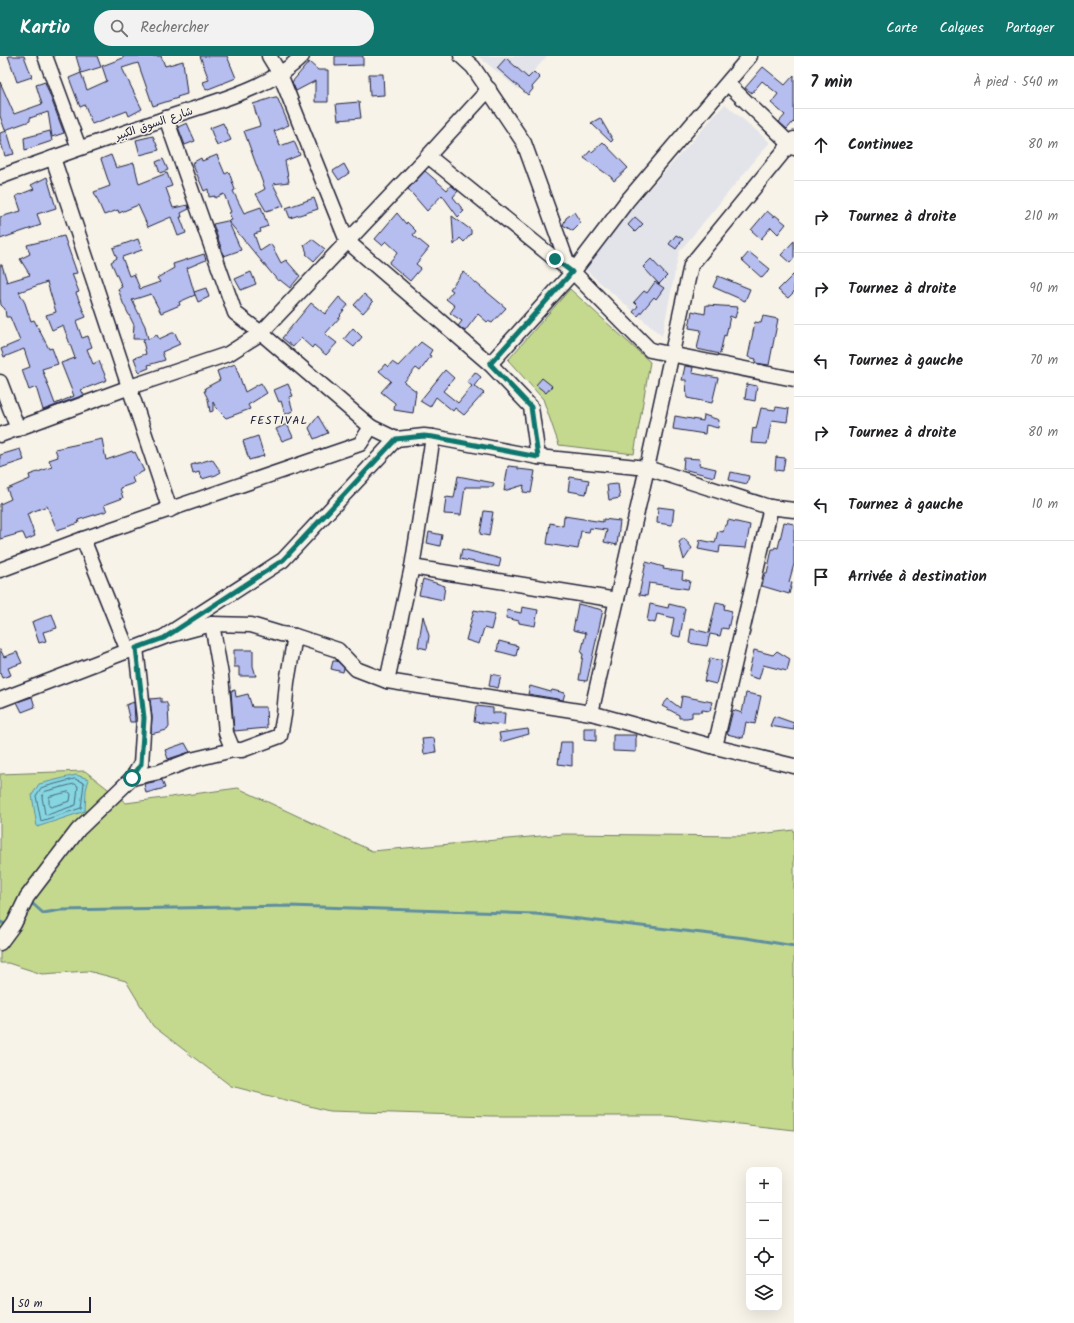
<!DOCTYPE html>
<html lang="fr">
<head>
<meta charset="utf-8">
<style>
	:root { --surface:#fff; --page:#f2f2f2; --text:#202124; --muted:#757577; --line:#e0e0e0; --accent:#0f766e }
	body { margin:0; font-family:Kalam,"Playpen Sans Arabic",sans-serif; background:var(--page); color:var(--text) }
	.controls { position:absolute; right:12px; bottom:12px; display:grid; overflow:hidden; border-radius:8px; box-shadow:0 4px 16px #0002 }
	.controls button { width:36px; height:36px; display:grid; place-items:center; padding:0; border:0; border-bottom:1px solid var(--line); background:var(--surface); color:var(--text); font:20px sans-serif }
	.scale { position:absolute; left:12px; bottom:10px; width:79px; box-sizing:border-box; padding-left:4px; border:2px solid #22223b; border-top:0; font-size:11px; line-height:14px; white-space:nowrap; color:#22223b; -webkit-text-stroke:3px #f7f3e8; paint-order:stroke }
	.stop { position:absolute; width:12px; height:12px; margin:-9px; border:3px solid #0f766e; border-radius:50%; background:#fff }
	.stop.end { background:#0f766e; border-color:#fff; box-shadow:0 1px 4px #0008 }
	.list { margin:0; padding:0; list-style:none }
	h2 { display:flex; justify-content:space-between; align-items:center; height:52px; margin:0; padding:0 16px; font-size:17px }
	h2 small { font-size:13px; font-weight:400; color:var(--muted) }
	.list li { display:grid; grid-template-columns:26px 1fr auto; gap:12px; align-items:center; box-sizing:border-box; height:72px; padding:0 16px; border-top:1px solid var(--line) }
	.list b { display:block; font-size:15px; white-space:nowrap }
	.list em { font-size:13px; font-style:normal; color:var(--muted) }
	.icon { flex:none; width:22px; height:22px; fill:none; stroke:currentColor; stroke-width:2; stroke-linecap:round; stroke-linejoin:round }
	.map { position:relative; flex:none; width:794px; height:1267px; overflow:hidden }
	header { display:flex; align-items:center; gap:24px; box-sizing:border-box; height:56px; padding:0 20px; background:var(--accent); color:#fff }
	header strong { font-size:19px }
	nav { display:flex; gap:22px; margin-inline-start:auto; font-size:14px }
	.search { width:280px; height:36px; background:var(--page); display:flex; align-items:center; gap:10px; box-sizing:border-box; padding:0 14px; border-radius:22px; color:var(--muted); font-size:15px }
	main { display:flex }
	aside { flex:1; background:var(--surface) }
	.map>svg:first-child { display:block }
</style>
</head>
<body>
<header>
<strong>Kartio</strong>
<div class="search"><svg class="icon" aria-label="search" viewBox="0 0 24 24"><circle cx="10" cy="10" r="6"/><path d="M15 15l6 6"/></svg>Rechercher</div>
<nav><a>Carte</a><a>Calques</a><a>Partager</a></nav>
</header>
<main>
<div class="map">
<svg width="794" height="1267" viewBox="0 0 794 1267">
	<rect width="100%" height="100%" fill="#f7f3e8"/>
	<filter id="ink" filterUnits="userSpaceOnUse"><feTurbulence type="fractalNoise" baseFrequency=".025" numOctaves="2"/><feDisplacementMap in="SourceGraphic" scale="8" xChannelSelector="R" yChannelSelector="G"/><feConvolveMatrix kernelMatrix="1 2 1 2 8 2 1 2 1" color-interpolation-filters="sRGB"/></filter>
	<g filter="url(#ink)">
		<g fill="#e3e3ea">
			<polygon points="478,0 547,0 518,33"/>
			<polygon points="725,48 770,86 679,196 662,280 581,210"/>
		</g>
		<g fill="#c4d98e" stroke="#737e64">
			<polygon points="570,233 650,306 634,398 559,389 543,343 508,304"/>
			<polygon points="85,715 126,747 238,732 372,795 564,778 743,780 794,774 794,1074 666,1060 491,1060 329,1055 231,1030 153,970 126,925 88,915 42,918 8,907 0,907 0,718"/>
		</g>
		<polygon fill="#86d6e1" stroke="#5e8e9f" points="76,719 89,723 86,734 85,755 37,771 32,739 39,728"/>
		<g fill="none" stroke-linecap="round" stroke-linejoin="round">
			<g stroke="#4a6a7d" stroke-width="1">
				<polygon points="75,723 84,727 81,752 41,765 36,740 41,732"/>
				<polygon points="75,728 78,730 76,749 47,759 45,758 42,741 44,736"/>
				<polygon points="69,736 71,738 70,745 51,751 49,750 49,741"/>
			</g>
			<g stroke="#5e8e9f" stroke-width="3">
				<polyline points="28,850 33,848 43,857 61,854 289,850 536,858 746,882 794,890"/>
				<polyline points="0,866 5,868 10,866"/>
			</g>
		</g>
		<g fill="#b5beef" stroke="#22223b" fill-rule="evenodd">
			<polygon points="8,0 24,0 32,21 17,26"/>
			<polygon points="76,0 97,0 101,11 81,17"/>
			<polygon points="123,0 161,0 165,10 183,5 187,38 177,41 178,42 153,50 138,7 122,12 142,53 129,60 127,55 92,68 85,49 80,51 69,22 81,17 87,34 107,25 102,10 123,2"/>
			<polygon points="200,0 227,0 236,22 206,34 203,26 209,24"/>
			<polygon points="335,0 363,0 363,9 335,10"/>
			<polygon points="506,2 528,22 534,16 540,22 532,31 533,33 528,39 497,12"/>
			<polygon points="309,6 318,14 328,14 328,46 315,46 315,25 296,35 292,26"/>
			<polygon points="763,11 785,29 794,19 794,67 793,66 787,73 779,66 785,59 771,47 778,38 762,25 752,37 745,32"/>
			<polygon points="369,18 383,18 384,39 370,40"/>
			<polygon points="0,26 14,58 42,48 36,29 45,26 64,77 52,81 48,56 30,62 30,65 5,74 0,60"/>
			<polygon points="275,41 277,41 289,69 274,75 280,90 294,85 300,99 285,105 289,126 273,128 284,150 266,155 256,138 265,133 244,75 260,70 253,48"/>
			<polygon points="359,46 361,62 338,64 336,48"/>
			<polygon points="600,62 613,84 611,86 591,67"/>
			<polygon points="187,67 195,85 185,89 178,71"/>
			<polygon points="223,67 231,84 217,90 210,72"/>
			<polygon points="7,75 14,98 5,100 0,84 0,77"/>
			<polygon points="50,75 52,85 25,94 24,82"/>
			<polygon points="153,80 159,94 140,99 136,84"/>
			<polygon points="603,86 628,112 614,125 611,121 584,102 590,95 592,96"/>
			<polygon points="111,99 116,112 134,107 139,128 167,117 172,130 166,132 173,152 188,149 189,153 181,157 182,161 180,161 186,177 178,180 171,161 148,171 138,149 119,157 118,154 104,159 94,136 110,130 101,103"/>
			<polygon points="217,99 225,118 229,116 235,134 233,135 244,157 261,151 268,170 260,173 261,176 254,178 260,195 271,188 281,207 286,204 300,220 290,232 280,224 278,225 228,165 241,194 224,200 213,168 232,164 229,157 231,156 224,138 215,142 215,140 209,141 208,133 204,135 192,107 201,102 202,105"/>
			<polygon points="163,103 168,114 160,117 156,106"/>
			<polygon points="344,108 349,117 339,124 333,115"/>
			<polygon points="425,115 447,134 451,129 458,135 453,141 464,155 458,161 442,139 427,155 408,133"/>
			<polygon points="47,121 56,152 37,158 41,169 0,183 0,161 21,155 16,140 34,133 31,129"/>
			<polygon points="314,142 318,153 290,162 286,152"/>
			<polygon points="767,155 774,161 775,159 786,168 778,178 771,171 761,183 751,174"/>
			<polygon points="574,156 581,167 573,175 563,169 566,162"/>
			<polygon points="397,157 406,168 407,166 416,175 413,179 429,192 416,208 421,212 410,225 389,207 398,196 386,185 382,189 375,183"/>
			<polygon points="452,160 471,174 471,178 464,186 460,182 454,189"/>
			<polygon points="635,161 643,168 635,176 628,169"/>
			<polygon points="676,179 683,183 676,193 669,188"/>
			<path d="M64,180l13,37 -5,1 7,18 -3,1 10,24 -10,4 6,17 6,-2 4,11 -5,2 6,15 6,-3 8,19 -26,10 3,5 -41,15 -7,-23 -7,3 -7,-20 8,-3 -6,-18 -20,8 -3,-8 19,-8 -10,-24h-4l-1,-8 -4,-4 -1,-7v-33h2l5,17 23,-7 -10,-16 10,-5 -3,-9zM47,226l9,30 -10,3 6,15 11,-5 12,33 -14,5 13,33 -19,8 -13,-35 16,-5 -6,-16 -3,1 -15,-29 -3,1 -6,-18 -6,-11z"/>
			<polygon points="138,183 142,194 122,201 129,220 134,218 140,233 160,226 157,222 174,212 173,208 204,198 206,204 187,212 195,239 179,246 180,249 161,257 151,238 132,244 145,270 148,283 157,279 159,283 172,277 175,277 180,288 162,296 165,304 148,309 149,312 139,316 134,302 146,298 143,285 146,283 133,283 134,269 123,247 118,233 122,231 111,206 117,202 113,192"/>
			<polygon points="312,183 325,193 314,205 306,198 307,197 304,189"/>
			<polygon points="794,185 794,202 790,207 781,199"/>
			<polygon points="749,196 770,213 762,222 742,204"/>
			<polygon points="651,203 667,220 659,228 643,211"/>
			<polygon points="251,216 256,228 241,234 235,223"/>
			<polygon points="463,216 506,252 492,267 488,265 487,266 478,258 465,275 458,270 462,265 450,257 455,250 446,243 453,235 450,233"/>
			<polygon points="794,218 794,236 788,242 778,234"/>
			<polygon points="718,220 750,233 745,245 713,231"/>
			<polygon points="655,226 664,232 656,243 654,241 638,260 633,256 638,250 634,246 644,235 647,237"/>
			<polygon points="206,232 209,241 198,246 194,236"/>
			<polygon points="364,238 373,246 363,257 354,249"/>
			<polygon points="339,241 348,249 340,259 341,260 325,278 337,287 326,299 314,289 312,292 301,282 293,291 282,282 311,247 325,258"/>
			<polygon points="706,249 738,251 735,262 730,260 726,280 724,279 720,298 697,293 701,274 689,272 692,255 705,258"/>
			<polygon points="763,260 778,263 769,309 755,307 756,303 748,301 755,266 761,267"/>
			<polygon points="353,272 362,281 354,291 344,283"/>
			<polygon points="421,286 432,294 429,299 431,300 420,315 416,312 404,326 416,335 413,357 394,354 395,347 381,336 391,325 379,315 385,308 388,311 392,306 398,310"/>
			<polygon points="235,308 245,336 261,327 267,337 248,349 250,353 226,362 216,352 213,346 213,355 210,356 208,343 204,335 206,335 205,332 220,324 217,315"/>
			<polygon points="685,310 693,311 692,317 718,322 712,347 687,342 686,324 682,324"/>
			<polygon points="445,314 454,322 443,335 458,347 472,330 467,326 475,316 481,321 474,330 484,337 464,359 455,352 453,355 436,341 430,351 420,345"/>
			<polygon points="542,322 552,330 546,337 536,329"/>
			<polygon points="288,328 293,340 289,341 293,355 285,358 281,345 279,346 274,334"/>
			<polygon points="747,328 757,330 755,345 745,343"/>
			<polygon points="776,351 789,353 787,366 772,364 767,388 751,387 753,372 756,373 761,352 775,354"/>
			<polygon points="704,359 719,364 718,372 706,369 705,378 673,373 675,360 703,365"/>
			<polygon points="318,360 328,377 314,383 309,372"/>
			<polygon points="287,368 293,381 282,385 276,373"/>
			<polygon points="258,380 264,400 249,404 243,385"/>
			<polygon points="102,383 106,404 132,395 133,397 135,396 144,415 132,421 134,427 120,432 123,442 104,449 107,455 78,464 79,467 57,474 47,450 27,458 35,480 26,484 23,477 21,477 0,483 0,448 11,443 7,433 30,423 29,419 52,411 49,404 58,401 55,393"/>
			<polygon points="20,393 24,404 0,412 0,399"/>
			<polygon points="776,401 785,402 783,415 775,414"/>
			<polygon points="684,402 700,403 699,409 716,413 714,421 683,413"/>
			<polygon points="212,403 221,416 216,419 202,423 201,420 200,420 199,416 193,418 191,409"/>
			<polygon points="508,410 518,411 518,413 535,415 531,437 523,436 524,429 504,435"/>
			<polygon points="731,416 749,420 747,428 729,424"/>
			<polygon points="458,420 494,427 493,431 465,431 461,459 444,458 446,441 454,442"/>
			<polygon points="570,421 589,424 586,438 568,435"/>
			<polygon points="618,428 620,442 609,444 607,429"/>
			<polygon points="658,451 674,453 672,469 657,467"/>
			<polygon points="484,455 493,456 489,480 480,478"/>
			<polygon points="564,460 603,466 603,463 620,465 617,489 604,486 607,474 590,472 589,476 581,475 578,493 547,488 550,467 563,470"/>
			<polygon points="728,464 750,469 746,492 720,490 719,497 698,493 700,484 715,487 718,475 723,476 725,469 727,469"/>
			<polygon points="784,466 794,468 794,508 789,526 792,527 789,538 762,530 765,517 767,517 772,493 774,493 775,491 778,492"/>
			<polygon points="429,476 442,479 440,490 427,487"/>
			<polygon points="684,482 692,492 684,504 679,486"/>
			<polygon points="462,493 501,503 499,511 460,503"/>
			<polygon points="646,506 664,511 663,513 683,516 682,523 690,525 688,533 649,527 647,540 639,539"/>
			<polygon points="423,523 445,530 443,544 419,539"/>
			<polygon points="716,546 725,548 724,553 732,555 728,573 722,572 720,580 710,578 707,590 689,587 691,573 709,577"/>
			<polygon points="578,548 603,554 587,625 579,624 583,598 581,597 586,577 573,574"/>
			<polygon points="650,548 668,552 669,548 685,552 680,581 671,579 674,562 657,558 655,567 647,565"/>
			<polygon points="522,551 538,554 535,570 519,567 519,565 506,562 507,554 521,557"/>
			<polygon points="474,554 495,558 491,574 484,572 479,588 466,584"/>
			<polygon points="52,558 57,572 43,576 46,585 39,587 32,566"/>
			<polygon points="423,560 429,580 427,593 418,591"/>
			<polygon points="499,585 518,590 516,600 497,595"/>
			<polygon points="0,593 4,601 17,596 22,607 8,612 11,619 2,622 0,617"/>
			<polygon points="234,594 253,594 253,610 256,620 239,620 239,611 234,611"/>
			<polygon points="754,594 773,599 777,595 790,603 787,615 763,609 759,623 748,620"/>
			<polygon points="710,602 722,605 716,628 704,625"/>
			<polygon points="333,605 337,605 344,612 343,616 331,613"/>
			<polygon points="491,618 501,620 498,632 489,630"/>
			<polygon points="530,630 551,636 552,634 565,637 563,644 528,638"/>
			<polygon points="235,634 236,641 248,638 252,651 266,651 267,672 234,675 231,635"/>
			<polygon points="746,637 761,640 755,668 746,666 743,682 727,678 733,654 742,657"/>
			<polygon points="682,640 712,646 710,655 702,654 702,656 692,656 692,661 687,662 679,662 679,659 662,650 668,643 680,652"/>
			<polygon points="32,641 35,651 22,656 17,646"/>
			<polygon points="161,642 161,646 166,646 168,650 169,671 167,674 151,678 152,661 150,643"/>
			<polygon points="134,646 135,666 130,666 126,649"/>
			<polygon points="476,650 493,652 493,657 505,657 504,669 474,666"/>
			<polygon points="774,660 794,667 794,674 770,670"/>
			<polygon points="584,672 596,672 596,685 584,684"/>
			<polygon points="528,673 529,678 501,686 499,677"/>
			<polygon points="613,679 637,679 636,682 636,696 613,695"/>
			<polygon points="434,682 436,696 424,698 422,683"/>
			<polygon points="561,686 572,686 572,710 558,708"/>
			<polygon points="185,687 190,696 168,703 165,694"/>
			<polygon points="162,724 165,732 146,737 144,728"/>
		</g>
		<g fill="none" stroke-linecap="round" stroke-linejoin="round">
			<defs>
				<g id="minor">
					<polyline points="45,0 79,92"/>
					<polyline points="269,0 280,18 347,185 490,308 531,351 538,401"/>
					<polyline points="461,0 473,11 524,87 566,203 572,216"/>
					<polyline points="728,28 794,92"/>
					<polyline points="166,62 235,257 261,277 371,371 396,383 424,380 433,381 538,401 647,412 769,451 794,454"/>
					<polyline points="428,100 555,203 573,216 650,294 794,323"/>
					<polyline points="53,102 170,454"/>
					<path d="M0,121c54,-20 109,-39 164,-58 44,-16 105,-29 138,-63"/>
					<polyline points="490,308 573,216 627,145 750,0"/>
					<polyline points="0,326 18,373"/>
					<polyline points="0,379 130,331 228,298 261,277 428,100 489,33"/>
					<polyline points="83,483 128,595"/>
					<polyline points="412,511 617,544"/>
					<polyline points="0,514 83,483 360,388 371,371"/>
					<polyline points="212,568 221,619 226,677 233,694"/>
					<polyline points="167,580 212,568 251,569 281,578 295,580 338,594 356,613 387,625 591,657 715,691 794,710"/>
					<polyline points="387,625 412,511 433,381"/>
					<polyline points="0,644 164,581 283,504 396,383"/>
					<polyline points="591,657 647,412 691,209 794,83"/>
					<polyline points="715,691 771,451"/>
					<polyline points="132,722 159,716 191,704 233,694 242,694 280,680 284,659 287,626 295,580"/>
					<polyline points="0,887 14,868 27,841 78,774 132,722 141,708 144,662 136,592"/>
				</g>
			</defs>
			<use href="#minor" stroke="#22223b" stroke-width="17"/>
			<use href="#minor" stroke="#f7f3e8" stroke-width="14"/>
		</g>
	</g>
	<g fill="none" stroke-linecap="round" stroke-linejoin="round" filter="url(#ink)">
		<polyline stroke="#0f766e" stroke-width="5" points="132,722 141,708 144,662 136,592 164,582 283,504 396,383 424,380 433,381 538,401 531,351 490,308 572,216 555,203"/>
	</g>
	<g text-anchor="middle" stroke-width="3" stroke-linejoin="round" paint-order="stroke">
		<g font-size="11" fill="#22223b" stroke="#f7f3e8">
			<text transform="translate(154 67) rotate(-19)" y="4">شارع السوق الكبير</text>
		</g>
		<g font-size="12" letter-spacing="1" fill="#22223b" stroke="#f7f3e8">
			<text x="279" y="368">FESTIVAL</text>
		</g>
	</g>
</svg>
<div class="controls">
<button>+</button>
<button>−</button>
<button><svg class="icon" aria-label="locate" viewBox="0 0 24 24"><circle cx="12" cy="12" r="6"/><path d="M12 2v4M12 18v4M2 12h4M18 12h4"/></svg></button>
<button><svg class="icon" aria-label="layers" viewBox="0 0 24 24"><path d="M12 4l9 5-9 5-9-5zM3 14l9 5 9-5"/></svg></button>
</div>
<div class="scale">50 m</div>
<div class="stop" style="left:132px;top:722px"></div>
<div class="stop end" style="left:555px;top:203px"></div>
</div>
<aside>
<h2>7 min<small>À pied · 540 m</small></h2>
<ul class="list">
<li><svg class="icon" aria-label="ahead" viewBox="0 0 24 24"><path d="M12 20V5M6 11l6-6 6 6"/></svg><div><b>Continuez</b></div><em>80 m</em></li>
<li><svg class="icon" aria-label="right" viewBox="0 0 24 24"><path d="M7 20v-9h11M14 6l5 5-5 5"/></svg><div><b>Tournez à droite</b></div><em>210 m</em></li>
<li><svg class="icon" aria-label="right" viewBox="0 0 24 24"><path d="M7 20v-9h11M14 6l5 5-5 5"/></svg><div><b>Tournez à droite</b></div><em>90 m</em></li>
<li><svg class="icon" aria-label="left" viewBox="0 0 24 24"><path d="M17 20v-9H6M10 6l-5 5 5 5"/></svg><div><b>Tournez à gauche</b></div><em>70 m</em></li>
<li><svg class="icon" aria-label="right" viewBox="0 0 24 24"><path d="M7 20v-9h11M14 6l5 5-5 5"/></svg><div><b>Tournez à droite</b></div><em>80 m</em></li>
<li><svg class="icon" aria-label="left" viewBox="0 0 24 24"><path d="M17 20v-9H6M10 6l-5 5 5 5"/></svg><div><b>Tournez à gauche</b></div><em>10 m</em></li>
<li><svg class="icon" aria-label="arrive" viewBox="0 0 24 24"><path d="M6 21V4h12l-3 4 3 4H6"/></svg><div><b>Arrivée à destination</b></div></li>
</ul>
</aside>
</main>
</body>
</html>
